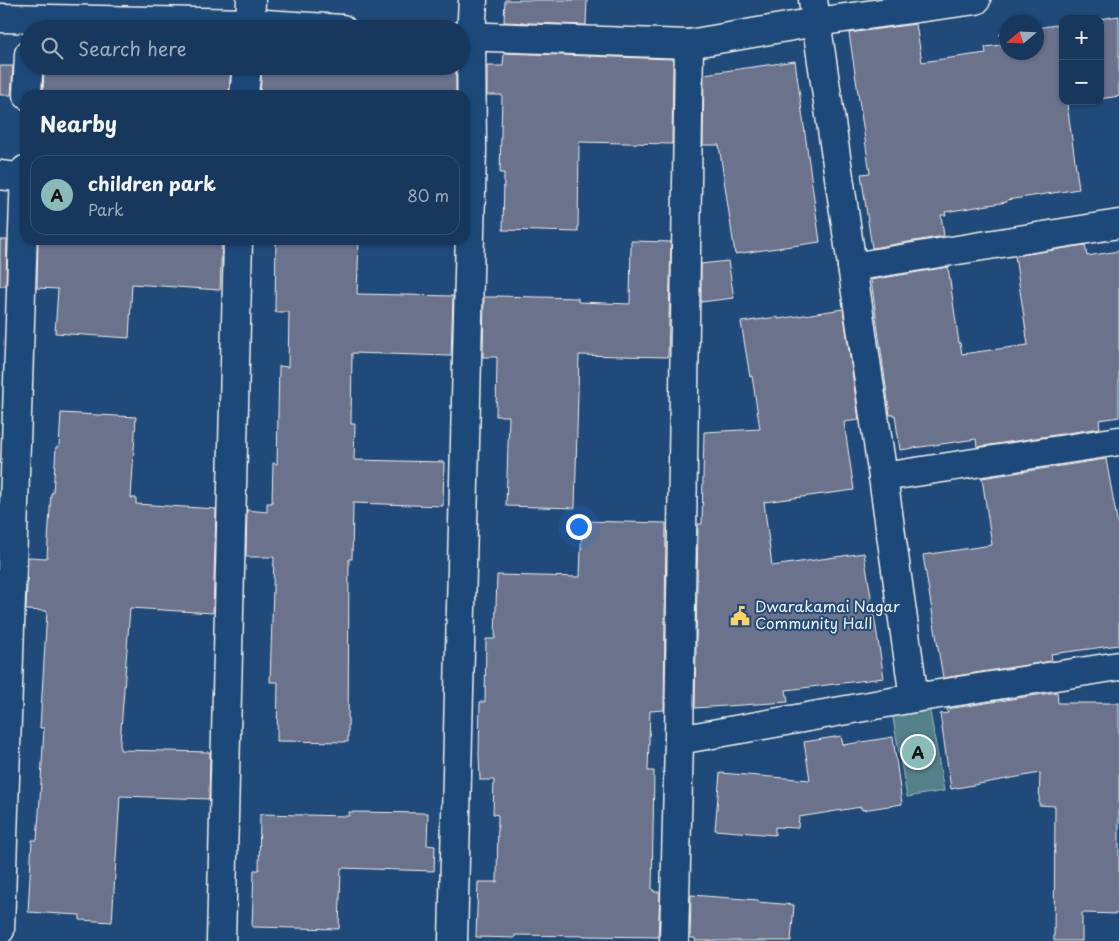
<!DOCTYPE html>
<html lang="en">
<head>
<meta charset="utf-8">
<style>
	:root { --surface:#17385c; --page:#244365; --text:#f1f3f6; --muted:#9eacbb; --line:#365272; --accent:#8bbbb9 }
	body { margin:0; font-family:"Playpen Sans",sans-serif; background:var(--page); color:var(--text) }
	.controls { position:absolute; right:15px; top:15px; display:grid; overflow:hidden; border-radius:10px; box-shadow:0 1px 4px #0004 }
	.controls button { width:45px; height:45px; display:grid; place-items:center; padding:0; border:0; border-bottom:1px solid var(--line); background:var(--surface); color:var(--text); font:25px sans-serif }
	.compass { position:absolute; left:999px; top:15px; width:45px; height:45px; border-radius:50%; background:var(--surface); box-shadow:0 1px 4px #0004; rotate:251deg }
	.you { position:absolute; left:578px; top:526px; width:18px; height:18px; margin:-12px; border:4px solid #fff; border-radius:50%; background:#1a73e8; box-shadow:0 0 0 8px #1a73e833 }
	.badge { display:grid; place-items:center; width:32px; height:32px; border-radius:50%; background:var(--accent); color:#111; font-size:16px; font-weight:700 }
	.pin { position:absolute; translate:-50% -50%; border:2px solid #fff; box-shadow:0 1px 5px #0006 }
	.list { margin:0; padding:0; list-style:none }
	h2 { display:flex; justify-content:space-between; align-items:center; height:65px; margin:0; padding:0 20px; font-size:21px }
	h2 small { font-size:16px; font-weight:400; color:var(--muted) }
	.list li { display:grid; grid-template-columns:32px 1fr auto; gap:15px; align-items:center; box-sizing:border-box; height:80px; margin:0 10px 10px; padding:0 10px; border:1px solid var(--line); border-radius:15px }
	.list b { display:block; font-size:19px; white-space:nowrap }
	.list p { margin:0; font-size:16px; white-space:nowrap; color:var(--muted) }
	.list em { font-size:16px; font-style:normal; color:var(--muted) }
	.icon { flex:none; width:28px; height:28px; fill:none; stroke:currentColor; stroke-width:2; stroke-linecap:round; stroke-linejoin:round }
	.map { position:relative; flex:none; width:1119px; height:941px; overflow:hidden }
	.search { position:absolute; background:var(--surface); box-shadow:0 1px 4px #0004; left:20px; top:20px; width:450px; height:55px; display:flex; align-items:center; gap:12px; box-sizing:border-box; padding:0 18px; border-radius:28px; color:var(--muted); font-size:19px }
	.panel { position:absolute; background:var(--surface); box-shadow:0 1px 4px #0004; left:20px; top:90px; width:450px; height:155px; border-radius:15px }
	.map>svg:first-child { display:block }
</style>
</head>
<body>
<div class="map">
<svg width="1119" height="941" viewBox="0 0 1119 941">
	<rect width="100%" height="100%" fill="#1f4a7a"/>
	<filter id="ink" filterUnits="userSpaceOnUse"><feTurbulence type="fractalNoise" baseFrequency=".02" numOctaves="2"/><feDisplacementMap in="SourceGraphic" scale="10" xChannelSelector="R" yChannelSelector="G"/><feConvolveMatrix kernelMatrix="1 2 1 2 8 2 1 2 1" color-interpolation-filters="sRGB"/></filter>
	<g filter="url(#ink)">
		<polygon fill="#538089" stroke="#a4b8b8" points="929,706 944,791 907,797 892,713"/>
		<g fill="#6a728c" stroke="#f4f1e8">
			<polygon points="505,0 587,0 586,25 504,22"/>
			<polygon points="1119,16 1119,96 1100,99 1099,19"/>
			<polygon points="916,24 922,62 986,53 985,47 1001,45 1000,34 1006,33 1006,52 1036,52 1036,28 1063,24 1063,101 1083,101 1067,104 1079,189 1007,200 1007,202 945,212 946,215 941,215 944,236 872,248 861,174 870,173 849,33"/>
			<polygon points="504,53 673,59 672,144 579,142 578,232 503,230 504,173 500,173 502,95 487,95 487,66 503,66"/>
			<polygon points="795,61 820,242 735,254 719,145 703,145 704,74"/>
			<polygon points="0,66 13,66 11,95 0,95"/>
			<polygon points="44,66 231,66 229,95 43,95"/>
			<polygon points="262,66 456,66 456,95 260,95"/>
			<polygon points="0,240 7,240 6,286 0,286"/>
			<polygon points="38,240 222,240 220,290 132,284 129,338 55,333 58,289 37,288"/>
			<polygon points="276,240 359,240 357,294 453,296 451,356 352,353 351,424 355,424 354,460 444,462 443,506 353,503 352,559 349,559 348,742 277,741 278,682 270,682 274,557 246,557 247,510 267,512 267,503 272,503 273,463 277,464 279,366 288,367 289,312 275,312"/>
			<polygon points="631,241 671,242 668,357 579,355 575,508 506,506 509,416 496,416 497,357 483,357 484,297 497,297 497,296 578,298 578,302 630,304"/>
			<polygon points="1085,245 1087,256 1119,251 1119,417 1099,420 1100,428 977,447 976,439 900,450 895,415 890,415 871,280 948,267 959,343 960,343 962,354 1028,345 1015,256"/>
			<polygon points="728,261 734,298 701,302 701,264"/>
			<polygon points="843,309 859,420 844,422 854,490 764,502 772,566 864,553 884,678 786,690 788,702 695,708 698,524 702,524 704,432 760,429 752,376 750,377 741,322 778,317 778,319"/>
			<polygon points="61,413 136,417 131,498 136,498 136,504 216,509 213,613 130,608 120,743 120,750 210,752 209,799 120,796 112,922 80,920 80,915 28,912 32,840 37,840 40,799 44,728 40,728 47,611 26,610 28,557 47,558 51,493 53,493 56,447 59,447"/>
			<polygon points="1106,459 1119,531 1119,645 1051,654 1052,661 943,678 923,555 992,545 982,478"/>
			<polygon points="582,521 666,523 664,710 650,711 648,771 654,771 652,890 654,890 654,892 660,892 658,937 515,935 515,938 476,937 478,882 497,882 498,815 493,814 494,780 480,780 479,754 480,702 485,702 486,639 495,639 497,575 580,577"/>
			<polygon points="1057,692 1058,703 1119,703 1119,914 1082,913 1082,941 1054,941 1055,806 1039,805 1040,773 951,789 940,714 948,713 947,709"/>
			<polygon points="841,736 843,745 893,737 902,804 862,810 861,807 799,817 798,828 775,827 775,835 715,830 720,773 810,780 804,742"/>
			<polygon points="349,812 428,813 427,845 435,846 434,871 341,868 339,929 252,927 254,870 259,870 260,814 349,816"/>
			<polygon points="691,895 758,900 758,902 794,905 791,941 695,941 695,938 690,938"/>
		</g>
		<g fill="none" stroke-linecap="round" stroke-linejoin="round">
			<defs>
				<g id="minor">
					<polyline points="813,0 883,477 914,698"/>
					<polyline points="0,18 250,23 342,29"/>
					<polyline points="250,29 251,0"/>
					<polyline points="461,36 689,44 816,22 976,0"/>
					<polyline points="27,95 29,54"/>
					<polyline points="244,95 247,66"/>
					<polyline points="0,175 25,178"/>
					<polyline points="852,267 1119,224"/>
					<polyline points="883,477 1119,441"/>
					<polyline points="679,740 914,698 1119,666"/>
					<polyline points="0,930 25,170"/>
					<polyline points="221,941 238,240"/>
					<polyline points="453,941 472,150 471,36 473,0"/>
					<polyline points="674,941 679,740 689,44"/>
				</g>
			</defs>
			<use href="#minor" stroke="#f4f1e8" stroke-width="31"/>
			<use href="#minor" stroke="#1f4a7a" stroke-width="28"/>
		</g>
	</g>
	<defs>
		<symbol id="civic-bare" viewBox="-9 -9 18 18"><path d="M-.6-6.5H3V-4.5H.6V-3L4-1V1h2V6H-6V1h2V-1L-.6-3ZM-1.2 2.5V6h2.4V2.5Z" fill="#ffd166" stroke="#1f4a7a" stroke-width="2.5" paint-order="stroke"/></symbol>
	</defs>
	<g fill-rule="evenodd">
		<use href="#civic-bare" x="726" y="602" width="28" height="28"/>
	</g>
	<g text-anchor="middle" stroke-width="4" stroke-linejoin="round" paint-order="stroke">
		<g font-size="15" fill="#f4f1e8" stroke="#1f4a7a" text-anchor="start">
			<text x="755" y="612">Dwarakamai Nagar<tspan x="755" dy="17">Community Hall</tspan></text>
		</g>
	</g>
</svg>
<div class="controls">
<button>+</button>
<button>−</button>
</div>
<svg class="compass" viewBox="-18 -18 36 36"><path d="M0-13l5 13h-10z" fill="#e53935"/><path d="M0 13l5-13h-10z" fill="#9eacbb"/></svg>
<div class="you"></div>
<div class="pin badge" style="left:918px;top:752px">A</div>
<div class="search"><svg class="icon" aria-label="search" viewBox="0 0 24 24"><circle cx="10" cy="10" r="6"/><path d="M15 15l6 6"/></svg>Search here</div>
<section class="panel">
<h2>Nearby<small></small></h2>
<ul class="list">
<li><span class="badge">A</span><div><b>children park</b><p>Park</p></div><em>80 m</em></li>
</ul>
</section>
</div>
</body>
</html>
